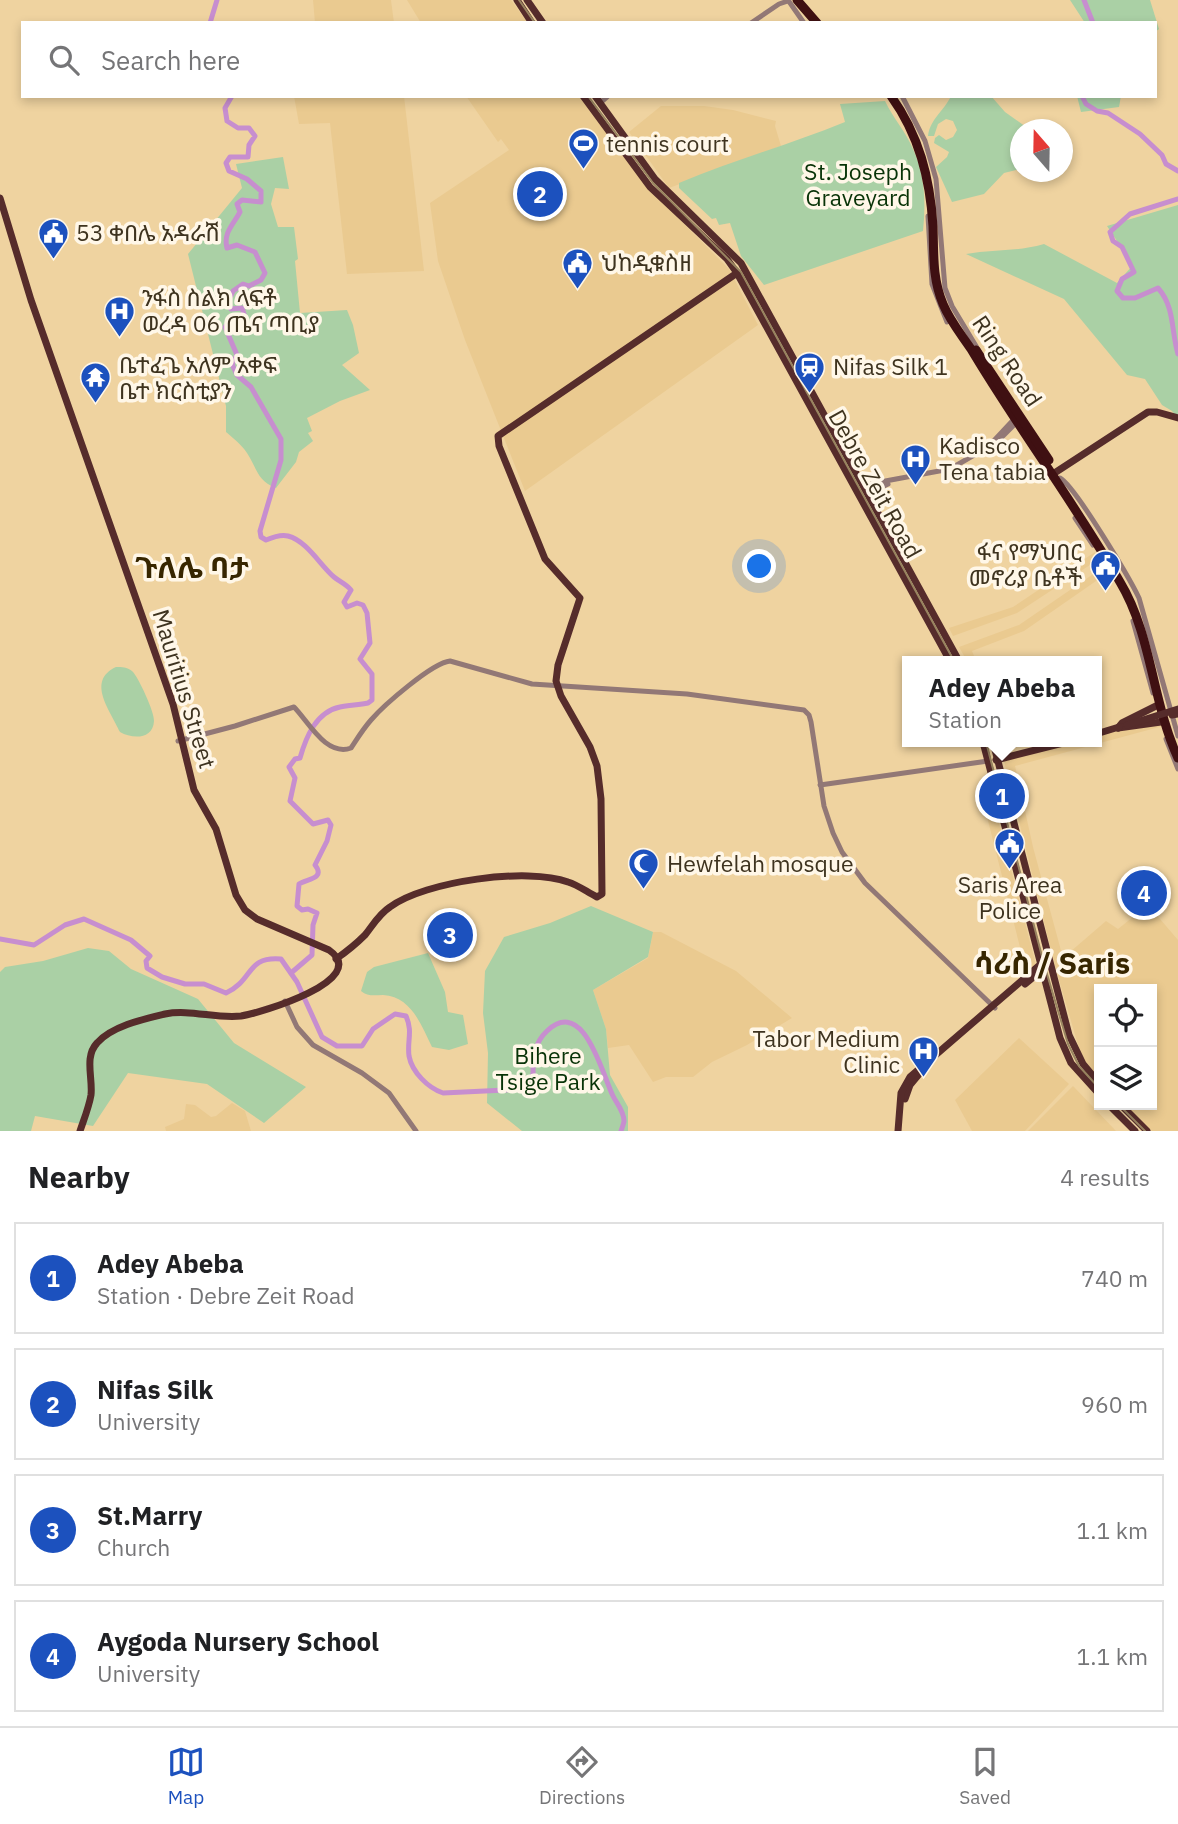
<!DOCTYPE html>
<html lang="en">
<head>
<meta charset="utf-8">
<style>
	:root { --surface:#fff; --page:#f6f6f6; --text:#202124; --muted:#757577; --line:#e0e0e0; --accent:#1c51be }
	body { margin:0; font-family:"IBM Plex Sans","Noto Sans Ethiopic",sans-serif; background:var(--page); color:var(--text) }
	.controls { position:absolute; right:21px; bottom:21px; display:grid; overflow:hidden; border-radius:0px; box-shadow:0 4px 10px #0003 }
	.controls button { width:63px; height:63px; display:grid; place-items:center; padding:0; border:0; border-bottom:2px solid var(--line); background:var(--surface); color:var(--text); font:35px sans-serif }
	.compass { position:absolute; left:1010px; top:119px; width:63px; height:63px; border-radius:50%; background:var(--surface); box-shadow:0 4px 10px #0003; rotate:340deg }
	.you { position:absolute; left:760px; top:567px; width:24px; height:24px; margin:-18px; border:5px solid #fff; border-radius:50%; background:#1a73e8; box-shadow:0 0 0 10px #1a73e833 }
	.badge { display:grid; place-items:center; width:46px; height:46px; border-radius:50%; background:var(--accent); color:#fff; font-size:23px; font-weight:700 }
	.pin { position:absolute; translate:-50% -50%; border:4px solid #fff; box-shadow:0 2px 7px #0006 }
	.popup { position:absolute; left:902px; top:656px; width:200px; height:91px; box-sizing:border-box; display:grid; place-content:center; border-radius:0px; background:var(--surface); filter:drop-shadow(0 2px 5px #0005); font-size:23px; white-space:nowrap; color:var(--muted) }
	.popup b { font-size:26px; color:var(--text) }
	.popup::after { content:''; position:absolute; left:50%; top:100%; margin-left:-14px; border:14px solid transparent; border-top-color:var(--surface) }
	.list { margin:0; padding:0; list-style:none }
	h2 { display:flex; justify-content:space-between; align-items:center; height:91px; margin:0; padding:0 28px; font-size:30px }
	h2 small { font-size:23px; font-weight:400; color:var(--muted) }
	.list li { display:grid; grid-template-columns:46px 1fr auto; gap:21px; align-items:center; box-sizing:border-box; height:112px; margin:0 14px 14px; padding:0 14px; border:2px solid var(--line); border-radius:0px }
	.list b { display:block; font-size:26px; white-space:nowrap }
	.list p { margin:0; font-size:23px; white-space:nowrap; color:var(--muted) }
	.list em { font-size:23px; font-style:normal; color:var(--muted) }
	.icon { flex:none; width:38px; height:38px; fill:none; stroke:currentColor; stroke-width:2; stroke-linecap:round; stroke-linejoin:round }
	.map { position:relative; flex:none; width:1178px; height:1131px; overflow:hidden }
	.search { position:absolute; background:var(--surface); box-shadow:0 4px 10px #0003; left:21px; right:21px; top:21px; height:77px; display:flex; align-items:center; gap:18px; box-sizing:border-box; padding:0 24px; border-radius:0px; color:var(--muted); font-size:26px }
	.sheet { height:595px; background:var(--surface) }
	nav { display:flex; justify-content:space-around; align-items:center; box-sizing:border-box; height:98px; border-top:2px solid var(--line); background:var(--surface); font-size:19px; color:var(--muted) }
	nav a { display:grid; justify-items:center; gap:4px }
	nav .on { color:var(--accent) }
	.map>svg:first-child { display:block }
</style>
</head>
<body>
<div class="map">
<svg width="1178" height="1131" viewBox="0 0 1178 1131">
	<rect width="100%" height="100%" fill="#efd3a0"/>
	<g fill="#eaca90">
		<polygon points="313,0 391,0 394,23 315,23"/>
		<polygon points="407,0 511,0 528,23 421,23"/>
		<polygon points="294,96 404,96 424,271 347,274 330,123 299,124"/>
		<polygon points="466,96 580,96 647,187 729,269 758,325 525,491 465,340 438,261 430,203 509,150 501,139 498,142"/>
		<polygon points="661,106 704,106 733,110 776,121 775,126 781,146 669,188 629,132"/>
		<polygon points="1095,552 1099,559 1017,613 953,636 949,628 1013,607"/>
		<polygon points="1105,566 1109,572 1024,631 972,651 976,661 967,661 959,647 1019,625"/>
		<polygon points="1161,719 1163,726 1015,766 1033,847 1063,958 1106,921 1118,929 1148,905 1178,940 1178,1131 1152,1131 1125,1105 1152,1105 1152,989 1099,989 1099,1079 1083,1062 1055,966 1004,761 1077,742 1096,742 1097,736"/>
		<polygon points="982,797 992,797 1036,965 1026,971"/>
		<polygon points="653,932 661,932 736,971 792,1018 747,1045 712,1062 693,1077 666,1077 653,1082 629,1045 608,1048 606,1029 593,990 648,958"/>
		<polygon points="1019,1038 1069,1084 1025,1131 972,1131 955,1100"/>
		<polygon points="1073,1086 1116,1131 1028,1131"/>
		<polygon points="232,1103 245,1111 251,1131 166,1131 165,1127 184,1119 186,1104 195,1105 211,1117 216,1116"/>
	</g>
	<g fill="#aad0a5">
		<polygon points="1070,0 1150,0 1159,29 1155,32 1155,23 1085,23"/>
		<path d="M951,96h40l14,16 24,17 -9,1v39l-16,4 -20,21 -32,8 -16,-35 11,-10 2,-5 -15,-9 1,-5 4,-3 7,5 7,-3 4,-7 -4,-9 -7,-2 -8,5 -4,12h-6c2,-17 16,-25 23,-40z"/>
		<polygon points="1077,96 1121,96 1119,107 1081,112"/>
		<path d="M885,101c8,17 21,31 28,48 12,26 13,54 10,82l-159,54 -23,-29 -11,-33 -11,2 -3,-7 -4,1 -33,-31v-5c54,-23 110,-38 166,-61l-5,-18z"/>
		<path d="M283,157l6,32 -14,-1 -4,16 7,23h16l4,32 -3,2 5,52 47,-3 6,15 6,28 -17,12 28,25 -30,11 -33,17 5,13 -4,2 5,8 -14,11 -3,10 -20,26c-19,-7 -19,-20 -29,-35 -5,-8 -14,-15 -21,-21v-26l-38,-152 54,-66 -6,-24z"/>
		<path d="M1178,205v214l-6,-8 -10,-6 -17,-26 -18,-4 -63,-76 -98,-45c28,-5 50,-2 78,-10l73,39 16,-18 -26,-39z"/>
		<path d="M116,667c6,0 11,0 16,4 6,5 23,42 22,50 -1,19 -22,18 -34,11 -10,-22 -34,-51 -4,-65z"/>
		<polygon points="591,906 653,932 648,957 593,990 606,1029 610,1075 628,1107 628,1131 522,1131 487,1103 488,1053 483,1013 485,971 504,937 550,923"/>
		<polygon points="88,948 109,951 131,969 198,999 234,1043 306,1087 264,1123 207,1084 128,1073 93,1126 35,1116 31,1131 0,1131 0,972 5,967 43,961"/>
		<path d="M428,953l17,39 3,20 15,3 5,29 -19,6 -17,-3c-11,-22 -20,-50 -49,-52 -8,0 -15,2 -22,-4l6,-19 7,-5z"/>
	</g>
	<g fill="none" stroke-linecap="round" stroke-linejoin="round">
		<g stroke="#c78ecf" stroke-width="5">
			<polyline points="1084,0 1093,23"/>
			<polyline points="210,23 217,0"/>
			<path d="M232,96l-7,12 2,13 11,7h11l6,8 -6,9 -1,12h-18l-4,6 3,8 18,8 14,12v11l-19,-2 -5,4 3,8c-7,13 -17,21 -13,36l10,-3 18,7 10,21 -4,7 -12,6 -6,-2 -10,7 -5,11 3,7 11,-1 3,9 -1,6 -15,-1 -4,5 12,28 -5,9 5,11 14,12 30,52v21l-21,71 1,6 5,3c7,-3 15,-6 22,-4 19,5 32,29 46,41 6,5 12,7 17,13l-7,12 3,5 10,-4 6,2 4,8 3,30 -10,16 12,15v26l-4,3c-9,2 -19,2 -28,4 -24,5 -34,30 -40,51l-5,1 -6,8 6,11 -5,23 23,23 15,-4 3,5 -4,16 -12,24c11,14 -9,14 -16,19l-2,22 5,4 6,-1 9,4 -4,12 -1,30 -21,18"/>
			<polyline points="1082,96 1086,104 1097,111 1108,113 1140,134 1162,155 1166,164 1178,171"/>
			<path d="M1178,199l-48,15 -20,18 3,9 9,6 12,25 -12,7 -5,12 6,7h12l23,-10c17,19 13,43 20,66"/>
			<path d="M0,939l34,6 31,-20 19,-6 47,21 19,16 -4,5 1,7 15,9 23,7h19l22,9c28,-13 20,-37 55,-34l16,23 25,55 15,9h25l11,-17 22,-15 11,2c7,16 1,24 3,40 3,16 19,32 34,37l63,-3 15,-3 12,-12c0,-17 1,-32 14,-44 37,-35 55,43 66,65 4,8 11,15 11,25 0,2 -2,7 -3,10"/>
		</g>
		<g stroke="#927876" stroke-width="5">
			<polyline points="788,0 804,23"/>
			<polyline points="751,23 779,4 788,1"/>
			<polyline points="902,96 925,141 936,179 945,288 952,306 979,351"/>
			<polyline points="600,103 608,96"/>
			<polyline points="928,216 932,284 947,322"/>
			<polyline points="1001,438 1019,420"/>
			<polyline points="858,475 880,482 950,469 988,447 1017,416"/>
			<path d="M1060,478c15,8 70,101 79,120l39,138"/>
			<polyline points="872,501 880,488 888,484"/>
			<polyline points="1075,518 1093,545"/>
			<polyline points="1133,621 1153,693"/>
			<polyline points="1166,739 1178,769"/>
			<path d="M178,741l57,-15 59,-19c14,14 32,50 57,41 6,-9 12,-19 20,-28 13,-15 61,-57 79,-59l82,23 155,10 117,16 5,5 2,7 13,84 9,27 9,19 23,31 130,125"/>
			<polyline points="820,785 988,761"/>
			<polyline points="285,1001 297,1027 313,1045 362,1073 389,1093 416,1131"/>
		</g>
		<g stroke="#562c2b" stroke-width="7">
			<polyline points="517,0 532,23"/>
			<polyline points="527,0 543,23"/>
			<polyline points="583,96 650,187 727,259 737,273 950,661"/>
			<polyline points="595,96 655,179 741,263 959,661"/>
			<path d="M0,198l31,102 142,404 21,86 22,39 20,66 9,15 12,9 72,31c43,30 -69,63 -88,66 -25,3 -51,-7 -76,-2 -21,5 -53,12 -68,29 -13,14 -4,35 -6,52 -2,12 -7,24 -11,36"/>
			<polyline points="1056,472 1148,412 1157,412 1178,418"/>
			<polyline points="1172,715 1178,714"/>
			<polyline points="1118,728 1122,723 1156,706"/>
			<polyline points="1118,728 1161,722"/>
			<polyline points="1096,734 1119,727"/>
			<polyline points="983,742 1060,1038 1071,1063 1099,1094"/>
			<polyline points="993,742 1069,1035 1083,1064 1099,1083"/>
			<polyline points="996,760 1067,742"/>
			<path d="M336,959c10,-7 20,-15 29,-24 8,-10 14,-21 25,-28 35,-26 138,-40 178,-25 10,3 19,10 29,15l5,-3 -1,-95 -4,-33 -7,-19 -29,-51 -5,-15 2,-16 22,-67 -35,-39 -46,-113 -1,-10 239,-163"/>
			<polyline points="1025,984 1042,970"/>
			<polyline points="905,1099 910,1085 920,1073"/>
			<polyline points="1109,1105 1135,1131"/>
			<polyline points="1121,1105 1147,1131"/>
			<polyline points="898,1131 901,1093 910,1077 1041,964"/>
		</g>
		<g stroke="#3f1012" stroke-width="9">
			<polyline points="797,0 817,23"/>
			<path d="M891,96c28,39 39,82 42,130 1,27 -1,52 10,78 7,17 18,30 28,45 47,79 103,153 149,233 32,53 32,120 58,176"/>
			<polyline points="976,350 1049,460"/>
		</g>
		<g stroke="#988460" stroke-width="2">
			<polyline points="519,0 535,23"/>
			<polyline points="588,96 653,183 741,272 954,661"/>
			<polyline points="986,742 1044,964 1068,1044 1079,1066 1099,1088"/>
			<polyline points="1119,1105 1145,1131"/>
		</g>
		<polyline stroke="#562c2b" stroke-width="7" points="1127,725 1178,709"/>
	</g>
	<defs>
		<symbol id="stadium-pin" viewBox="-11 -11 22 30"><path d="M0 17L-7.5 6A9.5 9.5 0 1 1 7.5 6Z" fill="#1c51be" stroke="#fff7e8"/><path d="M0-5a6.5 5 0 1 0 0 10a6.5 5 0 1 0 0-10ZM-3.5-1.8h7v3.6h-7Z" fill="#fff"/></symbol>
		<symbol id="civic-pin" viewBox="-11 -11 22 30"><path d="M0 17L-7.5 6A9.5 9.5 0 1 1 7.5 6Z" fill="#1c51be" stroke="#fff7e8"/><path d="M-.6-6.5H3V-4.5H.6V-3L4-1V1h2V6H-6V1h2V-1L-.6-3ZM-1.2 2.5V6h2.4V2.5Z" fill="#fff"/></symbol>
		<symbol id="hospital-pin" viewBox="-11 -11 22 30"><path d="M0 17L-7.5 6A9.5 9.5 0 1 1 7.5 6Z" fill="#1c51be" stroke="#fff7e8"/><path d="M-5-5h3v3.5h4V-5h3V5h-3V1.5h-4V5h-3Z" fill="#fff"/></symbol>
		<symbol id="station-pin" viewBox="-11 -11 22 30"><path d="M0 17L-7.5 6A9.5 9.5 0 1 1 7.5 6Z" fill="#1c51be" stroke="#fff7e8"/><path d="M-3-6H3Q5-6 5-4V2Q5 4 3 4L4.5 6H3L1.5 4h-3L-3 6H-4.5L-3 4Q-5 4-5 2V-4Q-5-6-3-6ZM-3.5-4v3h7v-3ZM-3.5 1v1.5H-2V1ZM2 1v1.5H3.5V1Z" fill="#fff"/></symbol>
		<symbol id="temple-pin" viewBox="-11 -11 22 30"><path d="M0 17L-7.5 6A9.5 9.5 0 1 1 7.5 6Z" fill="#1c51be" stroke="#fff7e8"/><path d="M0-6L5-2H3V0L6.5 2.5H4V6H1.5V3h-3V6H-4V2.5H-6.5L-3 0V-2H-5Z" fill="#fff"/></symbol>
		<symbol id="mosque-pin" viewBox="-11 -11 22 30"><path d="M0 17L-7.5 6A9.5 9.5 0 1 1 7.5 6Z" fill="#1c51be" stroke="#fff7e8"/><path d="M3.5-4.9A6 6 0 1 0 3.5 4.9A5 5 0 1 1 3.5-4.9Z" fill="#fff"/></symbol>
	</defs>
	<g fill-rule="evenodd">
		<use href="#stadium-pin" x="566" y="126" width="35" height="47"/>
		<use href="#civic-pin" x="36" y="216" width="35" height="47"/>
		<use href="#civic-pin" x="560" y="246" width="35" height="47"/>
		<use href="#hospital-pin" x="102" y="294" width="35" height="47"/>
		<use href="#station-pin" x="792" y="350" width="35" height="47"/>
		<use href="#temple-pin" x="78" y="360" width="35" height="47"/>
		<use href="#hospital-pin" x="898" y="442" width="35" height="47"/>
		<use href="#civic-pin" x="1088" y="548" width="35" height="47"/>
		<use href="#civic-pin" x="992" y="826" width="35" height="47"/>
		<use href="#mosque-pin" x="626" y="846" width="35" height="47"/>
		<use href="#hospital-pin" x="906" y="1034" width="35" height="47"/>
	</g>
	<g text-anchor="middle" stroke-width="7" stroke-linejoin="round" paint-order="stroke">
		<g font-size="23" fill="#3e331f" stroke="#fff7e8" text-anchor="start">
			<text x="606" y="152">tennis court</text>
			<text x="76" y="241">53 ቀበሌ አዳራሽ</text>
			<text x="601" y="271">ህከዲቁስዘ</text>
			<text x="142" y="306">ንፋስ ስልክ ላፍቶ<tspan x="142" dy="26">ወረዳ 06 ጤና ጣቢያ</tspan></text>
			<text x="119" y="373">ቤተፈጌ አለም አቀፍ<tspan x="119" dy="26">ቤተ ክርስቲያን</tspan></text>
			<text x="833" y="375">Nifas Silk 1</text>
			<text x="939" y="454">Kadisco<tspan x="939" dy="26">Tena tabia</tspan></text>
			<text x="1082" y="560" text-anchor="end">ፋና የማህበር<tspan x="1082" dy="26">መኖሪያ ቤቶች</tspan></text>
			<text x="667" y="872">Hewfelah mosque</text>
			<text x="1010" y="893" text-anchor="middle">Saris Area<tspan x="1010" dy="26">Police</tspan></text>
			<text x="900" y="1047" text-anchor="end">Tabor Medium<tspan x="900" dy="26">Clinic</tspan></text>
		</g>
		<g font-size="23" fill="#083307" stroke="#fff7e8">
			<text x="858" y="180">St. Joseph<tspan x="858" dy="26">Graveyard</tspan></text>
			<text x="548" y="1064">Bihere<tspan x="548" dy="26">Tsige Park</tspan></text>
		</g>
		<g font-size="23" fill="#3e331f" stroke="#fff7e8">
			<text transform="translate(1007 361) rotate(56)" y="8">Ring Road</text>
			<text transform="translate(875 484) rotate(61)" y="8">Debre Zeit Road</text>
			<text transform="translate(184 689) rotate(73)" y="8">Mauritius Street</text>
		</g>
		<g font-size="30" font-weight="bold" fill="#372600" stroke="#fff7e8">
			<text x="192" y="578">ጉለሌ ባታ</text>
			<text x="1052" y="974">ሳሪስ / Saris</text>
		</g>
	</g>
</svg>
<div class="controls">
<button><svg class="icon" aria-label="locate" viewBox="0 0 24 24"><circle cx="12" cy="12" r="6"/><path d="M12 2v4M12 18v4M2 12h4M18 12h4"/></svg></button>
<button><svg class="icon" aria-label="layers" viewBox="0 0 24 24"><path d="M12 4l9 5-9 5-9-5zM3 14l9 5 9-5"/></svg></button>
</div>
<svg class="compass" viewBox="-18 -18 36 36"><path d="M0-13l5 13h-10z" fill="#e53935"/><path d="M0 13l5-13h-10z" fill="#757577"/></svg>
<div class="you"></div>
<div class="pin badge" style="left:1002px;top:796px">1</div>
<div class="popup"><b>Adey Abeba</b>Station</div>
<div class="pin badge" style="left:540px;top:194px">2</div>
<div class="pin badge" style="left:450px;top:935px">3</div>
<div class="pin badge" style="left:1144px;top:893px">4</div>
<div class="search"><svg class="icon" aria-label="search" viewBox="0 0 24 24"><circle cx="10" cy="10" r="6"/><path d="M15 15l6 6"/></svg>Search here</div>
</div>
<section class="sheet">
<h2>Nearby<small>4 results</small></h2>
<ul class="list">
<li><span class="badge">1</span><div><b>Adey Abeba</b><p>Station · Debre Zeit Road</p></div><em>740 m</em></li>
<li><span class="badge">2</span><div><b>Nifas Silk</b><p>University</p></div><em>960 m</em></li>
<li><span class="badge">3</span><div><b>St.Marry</b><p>Church</p></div><em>1.1 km</em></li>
<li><span class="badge">4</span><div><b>Aygoda Nursery School</b><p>University</p></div><em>1.1 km</em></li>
</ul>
</section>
<nav>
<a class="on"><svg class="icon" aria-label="map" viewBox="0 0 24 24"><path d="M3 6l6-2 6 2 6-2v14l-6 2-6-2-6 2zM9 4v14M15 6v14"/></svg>Map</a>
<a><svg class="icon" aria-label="directions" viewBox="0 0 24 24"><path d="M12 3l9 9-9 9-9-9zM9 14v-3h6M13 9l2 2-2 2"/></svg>Directions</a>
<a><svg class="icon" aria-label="saved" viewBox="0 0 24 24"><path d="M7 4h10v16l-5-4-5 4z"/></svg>Saved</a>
</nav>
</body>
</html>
